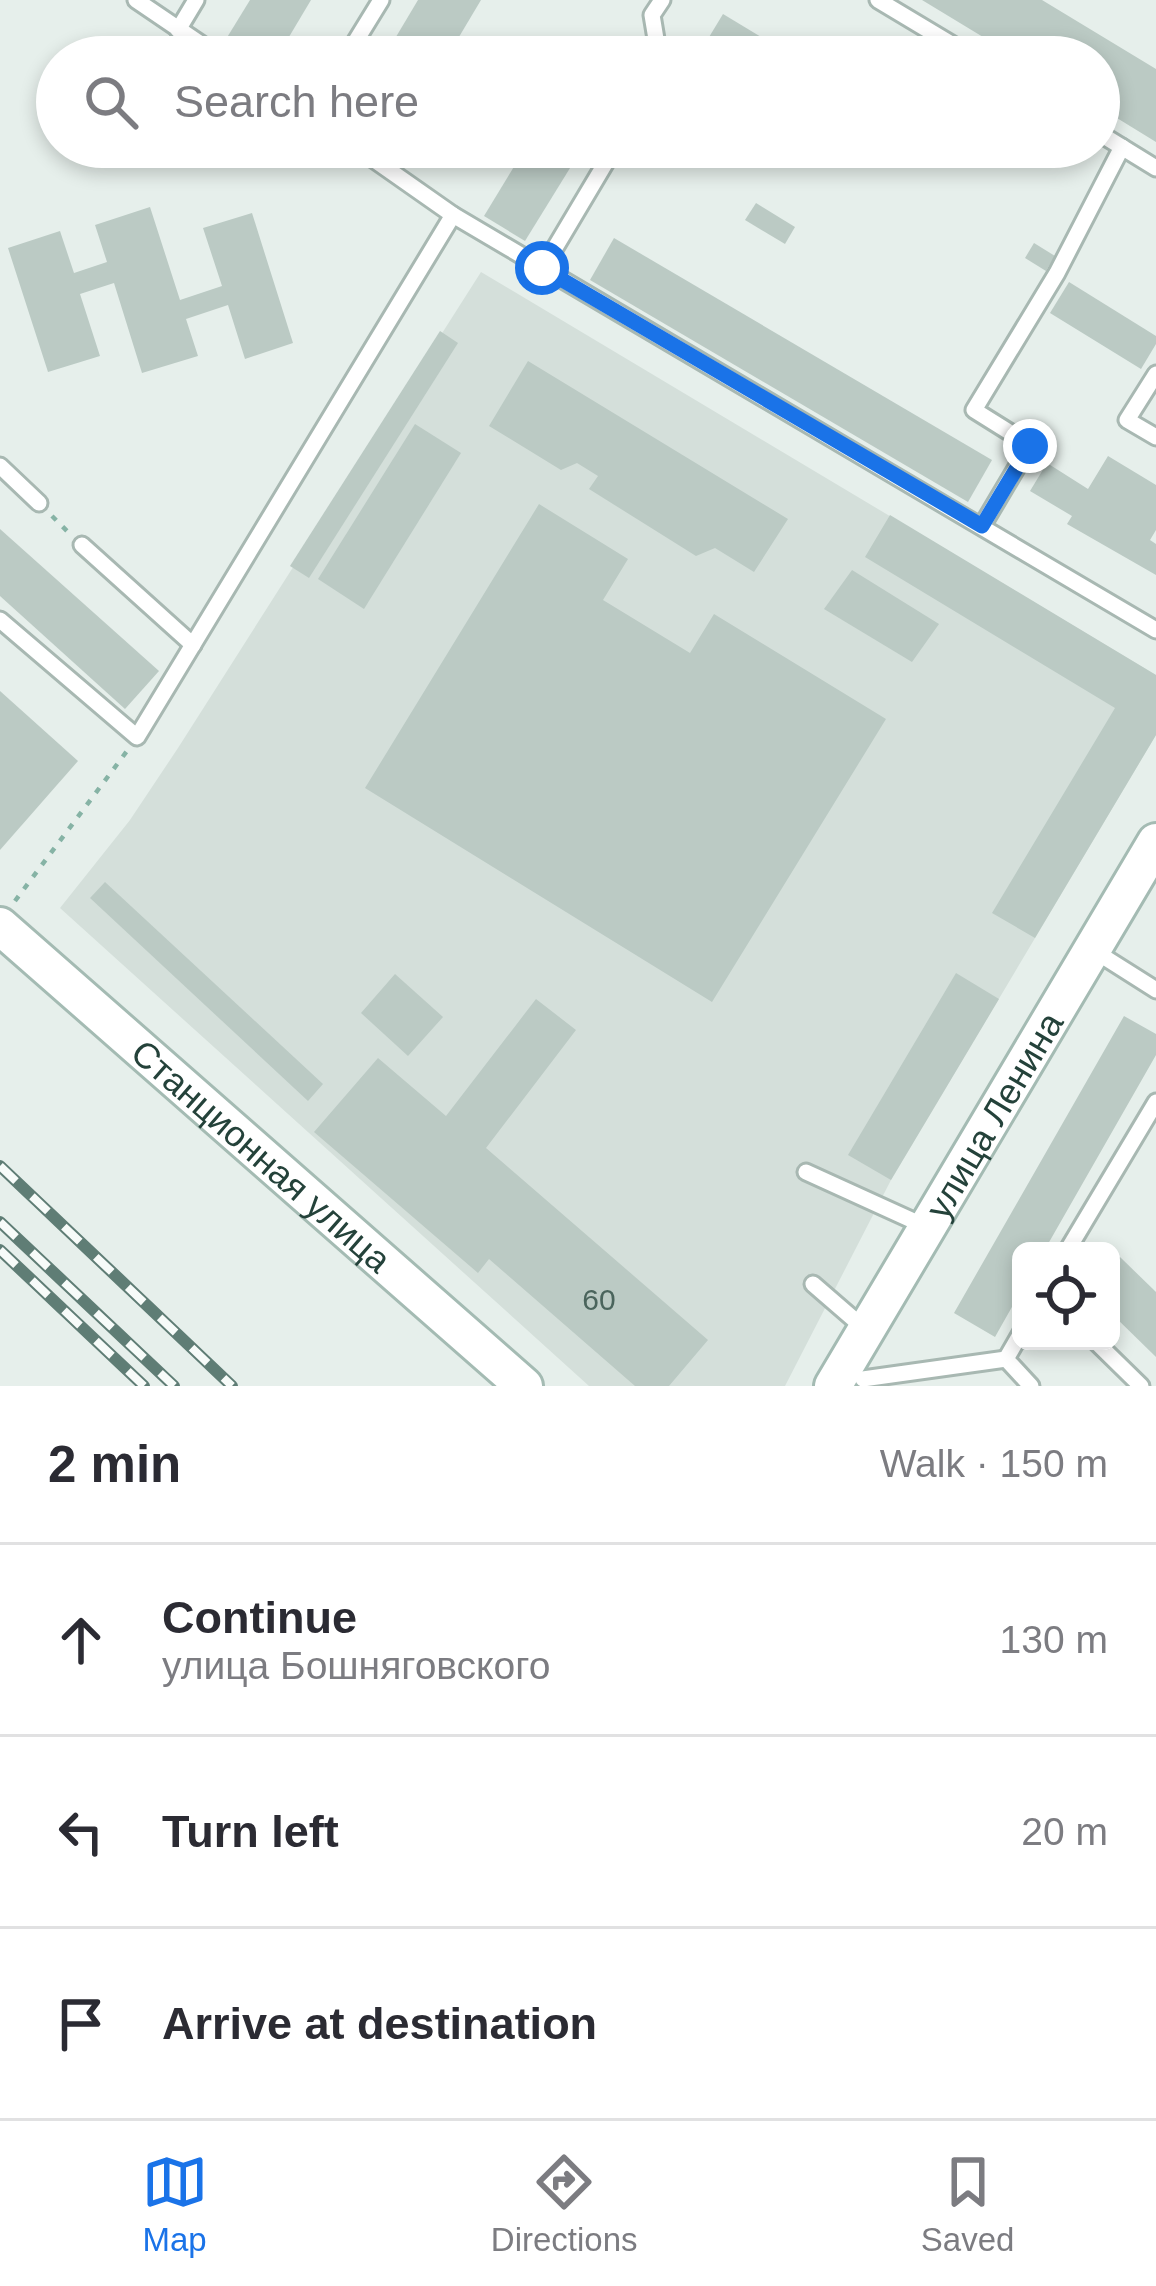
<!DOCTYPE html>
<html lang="en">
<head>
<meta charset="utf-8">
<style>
	:root { --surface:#fff; --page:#f2f2f3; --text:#2b2b33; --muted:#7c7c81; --line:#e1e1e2; --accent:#1a73e8 }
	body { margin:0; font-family:Arial,sans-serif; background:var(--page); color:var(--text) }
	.controls { position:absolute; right:36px; bottom:36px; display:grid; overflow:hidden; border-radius:18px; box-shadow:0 6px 18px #0003 }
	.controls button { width:108px; height:108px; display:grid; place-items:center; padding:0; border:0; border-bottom:3px solid var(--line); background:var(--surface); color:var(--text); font:60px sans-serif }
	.stop { position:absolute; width:36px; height:36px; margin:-27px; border:9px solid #1a73e8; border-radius:50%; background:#fff }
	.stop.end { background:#1a73e8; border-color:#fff; box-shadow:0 3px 12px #0008 }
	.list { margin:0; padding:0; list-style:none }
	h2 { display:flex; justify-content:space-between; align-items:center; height:156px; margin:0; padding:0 48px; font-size:51px }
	h2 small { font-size:39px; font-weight:400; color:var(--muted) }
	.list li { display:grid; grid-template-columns:78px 1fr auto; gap:36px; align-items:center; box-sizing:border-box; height:192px; padding:0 48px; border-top:3px solid var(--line) }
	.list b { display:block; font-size:45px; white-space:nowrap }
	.list p { margin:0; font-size:39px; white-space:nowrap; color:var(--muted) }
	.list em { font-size:39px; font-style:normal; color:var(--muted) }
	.icon { flex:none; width:66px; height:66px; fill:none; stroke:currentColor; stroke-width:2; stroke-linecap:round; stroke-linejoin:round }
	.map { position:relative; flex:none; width:1156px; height:1386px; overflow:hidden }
	.search { position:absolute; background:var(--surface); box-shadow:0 6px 18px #0003; left:36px; right:36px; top:36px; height:132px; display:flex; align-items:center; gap:30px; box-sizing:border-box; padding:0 42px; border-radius:66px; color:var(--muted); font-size:45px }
	.sheet { height:732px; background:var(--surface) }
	nav { display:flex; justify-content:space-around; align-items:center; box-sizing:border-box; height:168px; border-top:3px solid var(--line); background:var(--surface); font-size:33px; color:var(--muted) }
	nav a { display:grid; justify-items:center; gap:6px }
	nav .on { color:var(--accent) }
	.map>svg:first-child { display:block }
</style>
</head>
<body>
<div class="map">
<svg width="1156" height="1386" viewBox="0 0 1156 1386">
	<rect width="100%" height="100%" fill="#e6efeb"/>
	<polygon fill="#d4dfda" points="481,272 1156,675 1156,735 891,1180 785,1386 589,1386 60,908 130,820 178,748"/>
	<g fill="#bbcac4">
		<polygon points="250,0 311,0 277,57 245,57 223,44"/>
		<polygon points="418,0 481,0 447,57 384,57"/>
		<polygon points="922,0 1042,0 1156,69 1156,142 1099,107 1099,57 1016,57"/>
		<polygon points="723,14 794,57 697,57"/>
		<polygon points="593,39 622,57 581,57"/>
		<polygon points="526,147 583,147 525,241 484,216"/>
		<polygon points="835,147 875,147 865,165"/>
		<polygon points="756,203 795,227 785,244 745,220"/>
		<polygon points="150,207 180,300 222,286 203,228 252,213 293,343 245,359 228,305 186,319 198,356 142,373 114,283 80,294 100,356 48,372 8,248 60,231 74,273 107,262 95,225"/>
		<polygon points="614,238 992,460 968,502 590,280"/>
		<polygon points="1034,243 1055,256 1046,271 1025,258"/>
		<polygon points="1069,282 1156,336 1156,344 1141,369 1050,313"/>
		<polygon points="440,331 458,343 309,578 290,566"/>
		<polygon points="528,361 788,519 754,572 715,548 696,556 589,489 598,476 577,463 561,470 489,426"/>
		<polygon points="415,424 461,453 364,609 318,579"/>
		<polygon points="1108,456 1156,485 1156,530 1150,540 1156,544 1156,575 1067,524 1072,516 1030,491 1047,463 1088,489"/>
		<polygon points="539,504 628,559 603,600 690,653 714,614 886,719 712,1002 365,788"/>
		<polygon points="890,515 1156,675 1156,735 1035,938 992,913 1115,708 865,557"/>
		<polygon points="0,529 159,671 125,709 0,596"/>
		<polygon points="852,570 939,624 912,662 824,609"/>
		<polygon points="0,691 78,761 0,850"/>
		<polygon points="105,882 323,1084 308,1101 90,898"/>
		<polygon points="956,973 999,999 891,1180 848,1155"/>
		<polygon points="395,974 443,1017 408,1056 361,1013"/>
		<polygon points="536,999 576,1030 486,1148 708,1340 669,1386 635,1386 489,1259 478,1273 314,1132 378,1058 446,1116"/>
		<polygon points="1124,1016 1156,1034 1156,1055 1044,1251 1021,1251 1021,1291 995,1337 954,1313"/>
		<polygon points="1120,1257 1156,1292 1156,1357 1111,1313 1111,1266"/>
	</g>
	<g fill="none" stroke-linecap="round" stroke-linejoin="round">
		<defs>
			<g id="lane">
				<polyline points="136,0 220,57"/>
				<polyline points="878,0 973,57"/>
				<polyline points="178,30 196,0"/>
				<polyline points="346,57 381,0"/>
				<polyline points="659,57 652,15 662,0"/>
				<polyline points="1099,133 1156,168"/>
				<polyline points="356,147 453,215 1156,630"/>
				<polyline points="543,268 615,147"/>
				<polyline points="1156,374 1127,420 1156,437"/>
				<polyline points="0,466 39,503"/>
				<polyline points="982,526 1030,445 974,410 1057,273 1122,147"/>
				<polyline points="82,545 193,645"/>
				<polyline points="0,620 137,737 453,215"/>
				<polyline points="1093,950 1156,990"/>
				<polyline points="806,1172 929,1228"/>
				<polyline points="1067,1251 1156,1102"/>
				<polyline points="813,1284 865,1329"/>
				<polyline points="1021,1333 1006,1359 1031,1386"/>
				<polyline points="1095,1341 1141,1386"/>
				<polyline points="863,1379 1006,1359"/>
			</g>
			<g id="secondary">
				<path id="s1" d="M0,926l524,460"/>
				<path id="s2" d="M833,1386l323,-544"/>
			</g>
		</defs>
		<use href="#lane" stroke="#a8b8b2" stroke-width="21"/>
		<use href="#secondary" stroke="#a4bbb3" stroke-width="42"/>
		<g stroke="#86b3a5" stroke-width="4.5" stroke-dasharray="6 9" stroke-linecap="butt">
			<polyline points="52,516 69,533"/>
			<polyline points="15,901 127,751"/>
		</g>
		<use href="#lane" stroke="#fff" stroke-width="15"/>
		<use href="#secondary" stroke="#fff" stroke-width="36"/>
		<defs>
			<g id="rail">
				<polyline points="0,1166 232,1386"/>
				<polyline points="0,1222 174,1386"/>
				<polyline points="0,1250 144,1386"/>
			</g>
		</defs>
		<use href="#rail" stroke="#5f7d75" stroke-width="12"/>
		<use href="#rail" stroke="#f7fbf9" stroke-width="8" stroke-dasharray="22" stroke-linecap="butt"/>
	</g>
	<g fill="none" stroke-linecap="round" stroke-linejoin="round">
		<polyline stroke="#1a73e8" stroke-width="15" points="542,268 982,526 1030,446"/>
	</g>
	<g text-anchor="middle" stroke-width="9" stroke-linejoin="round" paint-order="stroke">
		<g font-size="30" fill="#4a645c">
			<text x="599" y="1310">60</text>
		</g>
		<g font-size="36" fill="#24423a" stroke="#f7fbf9">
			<text dy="13" stroke="none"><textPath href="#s2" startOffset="315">улица Ленина</textPath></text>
			<text dy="13" stroke="none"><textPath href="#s1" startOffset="348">Станционная улица</textPath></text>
		</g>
	</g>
</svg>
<div class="controls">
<button><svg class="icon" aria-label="locate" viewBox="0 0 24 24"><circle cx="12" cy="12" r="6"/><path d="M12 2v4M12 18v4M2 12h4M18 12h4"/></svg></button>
</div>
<div class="stop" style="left:542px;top:268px"></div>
<div class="stop end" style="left:1030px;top:446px"></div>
<div class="search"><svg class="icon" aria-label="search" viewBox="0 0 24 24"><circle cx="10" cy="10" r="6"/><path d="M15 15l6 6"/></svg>Search here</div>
</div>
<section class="sheet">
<h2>2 min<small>Walk · 150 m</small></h2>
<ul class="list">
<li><svg class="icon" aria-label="ahead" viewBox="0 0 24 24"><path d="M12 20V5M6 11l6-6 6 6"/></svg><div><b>Continue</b><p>улица Бошняговского</p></div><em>130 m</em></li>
<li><svg class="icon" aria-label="left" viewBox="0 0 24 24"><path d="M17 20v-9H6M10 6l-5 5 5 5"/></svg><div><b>Turn left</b></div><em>20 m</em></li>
<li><svg class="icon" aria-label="arrive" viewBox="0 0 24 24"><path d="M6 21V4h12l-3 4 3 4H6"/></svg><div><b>Arrive at destination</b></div></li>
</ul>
</section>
<nav>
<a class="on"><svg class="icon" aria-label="map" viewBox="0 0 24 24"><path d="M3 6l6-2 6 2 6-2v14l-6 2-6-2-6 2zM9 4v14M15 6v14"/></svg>Map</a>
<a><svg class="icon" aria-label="directions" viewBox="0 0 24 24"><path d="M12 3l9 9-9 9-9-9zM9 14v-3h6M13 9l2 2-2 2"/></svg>Directions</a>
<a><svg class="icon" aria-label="saved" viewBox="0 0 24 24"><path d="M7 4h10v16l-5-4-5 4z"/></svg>Saved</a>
</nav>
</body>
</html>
